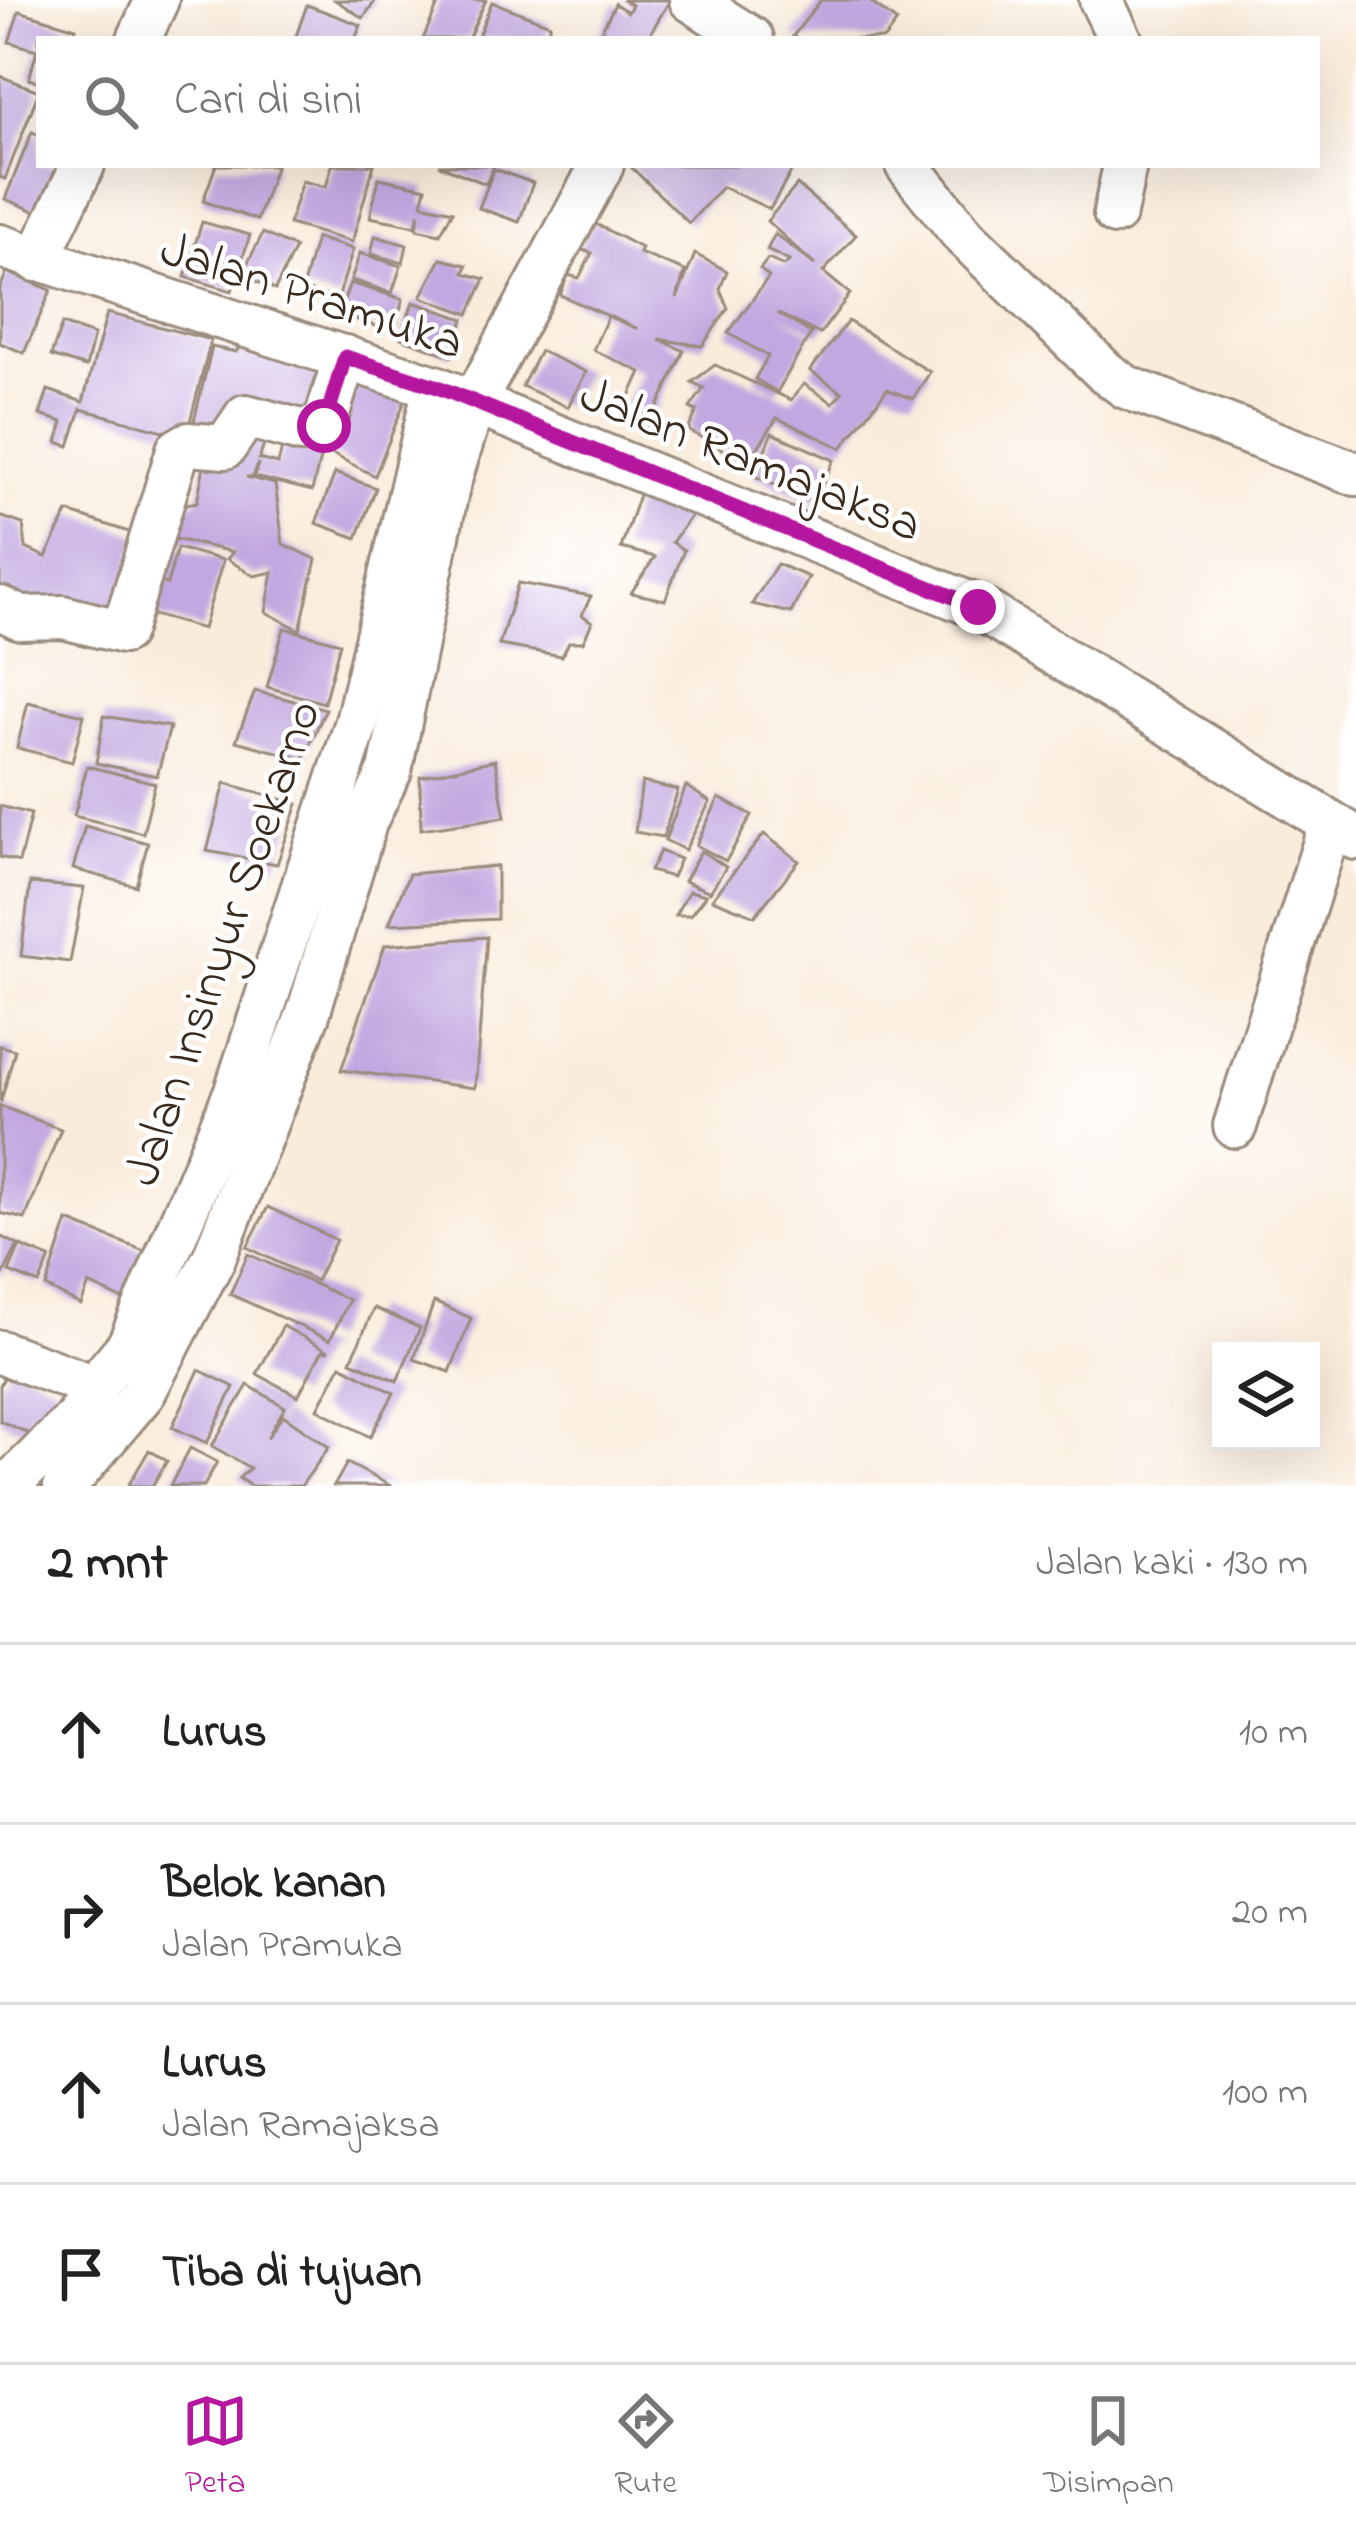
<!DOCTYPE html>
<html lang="id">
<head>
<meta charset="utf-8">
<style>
	:root { --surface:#fff; --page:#f6f6f6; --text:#222; --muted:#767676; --line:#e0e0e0; --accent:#b5179e }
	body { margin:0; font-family:"Indie Flower",sans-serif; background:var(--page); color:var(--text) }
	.controls { position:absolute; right:36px; bottom:36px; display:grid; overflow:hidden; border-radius:0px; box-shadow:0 12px 48px #0002 }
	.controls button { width:108px; height:108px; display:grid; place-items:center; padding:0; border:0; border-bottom:3px solid var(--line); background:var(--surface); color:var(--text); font:60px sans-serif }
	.stop { position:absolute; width:36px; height:36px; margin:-27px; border:9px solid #b5179e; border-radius:50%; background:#fff }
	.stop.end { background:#b5179e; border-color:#fff; box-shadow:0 3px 12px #0008 }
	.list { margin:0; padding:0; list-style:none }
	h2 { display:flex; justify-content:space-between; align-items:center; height:156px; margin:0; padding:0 48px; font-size:51px }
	h2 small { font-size:39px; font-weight:400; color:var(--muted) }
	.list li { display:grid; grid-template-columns:78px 1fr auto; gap:36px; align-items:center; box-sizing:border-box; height:180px; padding:0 48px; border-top:3px solid var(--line) }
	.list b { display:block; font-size:45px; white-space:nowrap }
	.list p { margin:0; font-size:39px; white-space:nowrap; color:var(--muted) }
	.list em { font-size:39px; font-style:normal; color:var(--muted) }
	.icon { flex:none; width:66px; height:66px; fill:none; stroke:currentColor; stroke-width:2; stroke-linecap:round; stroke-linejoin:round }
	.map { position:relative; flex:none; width:1356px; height:1486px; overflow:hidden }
	.search { position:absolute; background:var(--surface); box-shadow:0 12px 48px #0002; left:36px; right:36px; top:36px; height:132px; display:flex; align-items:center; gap:30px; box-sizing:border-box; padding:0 42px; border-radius:0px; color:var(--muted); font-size:45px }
	.sheet { height:876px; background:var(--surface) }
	nav { display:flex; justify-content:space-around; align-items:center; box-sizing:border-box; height:168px; border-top:3px solid var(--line); background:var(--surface); font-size:33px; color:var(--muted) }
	nav a { display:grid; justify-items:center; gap:6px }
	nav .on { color:var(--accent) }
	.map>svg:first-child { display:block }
</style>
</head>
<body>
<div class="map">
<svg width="1356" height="1486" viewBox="0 0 1356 1486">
	<rect width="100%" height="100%" fill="#fff"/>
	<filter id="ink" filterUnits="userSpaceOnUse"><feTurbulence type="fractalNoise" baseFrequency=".00833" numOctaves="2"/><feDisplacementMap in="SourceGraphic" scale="24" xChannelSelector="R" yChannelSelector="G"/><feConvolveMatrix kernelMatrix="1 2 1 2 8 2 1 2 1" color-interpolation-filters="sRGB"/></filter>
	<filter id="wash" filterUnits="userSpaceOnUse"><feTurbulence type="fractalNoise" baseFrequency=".004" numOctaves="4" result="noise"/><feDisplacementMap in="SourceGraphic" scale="48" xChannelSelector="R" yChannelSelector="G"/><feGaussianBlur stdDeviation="2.7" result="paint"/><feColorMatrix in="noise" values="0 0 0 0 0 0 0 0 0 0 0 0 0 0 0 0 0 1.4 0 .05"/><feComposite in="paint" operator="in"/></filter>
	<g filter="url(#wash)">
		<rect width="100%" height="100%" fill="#f9ecdb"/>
		<g id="blocks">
			<g fill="#c2a8e0">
				<polygon points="335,0 376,0 363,18"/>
				<polygon points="440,0 486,0 468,39 423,39"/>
				<polygon points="622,0 670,0 647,39 597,39 615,4 628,12 632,5"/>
				<polygon points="821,0 868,0 897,22 884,39 797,39 793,36"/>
				<polygon points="492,2 550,24 544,39 477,39"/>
				<polygon points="307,5 361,25 355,39 295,39"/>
				<polygon points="19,11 76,28 73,39 39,39 39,82 29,79 37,50 9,42"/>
				<polygon points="0,76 39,91 5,179 0,177"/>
				<polygon points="32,132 39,135 39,165 73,165 52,218 5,199"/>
				<polygon points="216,165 276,165 257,220 203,201"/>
				<polygon points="332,165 374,165 352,242 289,224 302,181 326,187"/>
				<polygon points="439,165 494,165 486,184"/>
				<polygon points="629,165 795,165 770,209 722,187 689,223"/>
				<polygon points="494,169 533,183 519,222 479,208"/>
				<polygon points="379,178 426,188 422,204 453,211 440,234 417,229 419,213 416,226 370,217"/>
				<polygon points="797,185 856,235 823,272 850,294 820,334 777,313 811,333 777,392 755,379 768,356 728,333 769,277 760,269 768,259 784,266 789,261 767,250 775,234 815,265 767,221"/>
				<polygon points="202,222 250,235 232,291 185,277"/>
				<polygon points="594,223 641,248 639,253 685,271 677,298 695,254 727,271 720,289 728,308 702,346 659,339 684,351 648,428 621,415 641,372 593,350 608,316 638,329 560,295 568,275 579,278 592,253 579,249"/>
				<polygon points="263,233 295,248 275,290 242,274"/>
				<polygon points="375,236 407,245 403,263 371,254"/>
				<polygon points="316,238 353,249 338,299 302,289"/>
				<polygon points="360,253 401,266 392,293 351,280"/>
				<polygon points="441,259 467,265 464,273 485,279 469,314 421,297"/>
				<polygon points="7,272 51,290 24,353 0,343 0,288"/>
				<polygon points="350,283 403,299 394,332 339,314"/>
				<polygon points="413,302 464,319 451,356 401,338"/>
				<polygon points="107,313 211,340 186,437 81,409 69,446 57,442 63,422 40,415 48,390 83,402"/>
				<polygon points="848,321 930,372 913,399 887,389 842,448 777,418 748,463 688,430 697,411 690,408 704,388 692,382 715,365 791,400 804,384 833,403 842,392 810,371"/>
				<polygon points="62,324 94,335 86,367 51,356"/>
				<polygon points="243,342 322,366 301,422 229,434 193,425 212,347 236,352"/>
				<polygon points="540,351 586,372 568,407 522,386"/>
				<polygon points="353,379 406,398 375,476 328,452"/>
				<polygon points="251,423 270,428 259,459 278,464 286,432 324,442 312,491 255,477 258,463 253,477 246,477 275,484 283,544 316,559 300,630 266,612 273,572 254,576 227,559 233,552 171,538 176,506 197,502 204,466"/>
				<polygon points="772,433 834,460 815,502 754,476"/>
				<polygon points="335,473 376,488 357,538 316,523"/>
				<polygon points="641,489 694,512 672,542 684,550 665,600 631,593 655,557 621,548"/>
				<polygon points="68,512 138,535 113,623 0,604 0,516 23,524 26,548 46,557"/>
				<polygon points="177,548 223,560 203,629 135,610 145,577 167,584"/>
				<polygon points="777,564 809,577 791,613 752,604"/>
				<polygon points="518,583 591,596 582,615 592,622 583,642 569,642 562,656 499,645"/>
				<polygon points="284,628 340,643 324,703 267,687"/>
				<polygon points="255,691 326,709 303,759 236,741"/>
				<polygon points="28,702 84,715 72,762 17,748"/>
				<polygon points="104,716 170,727 157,776 96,763"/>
				<polygon points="495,760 505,817 421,829 420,777"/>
				<polygon points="87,766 155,783 143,833 74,816"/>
				<polygon points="642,782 678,790 663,837 635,832"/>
				<polygon points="225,783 298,804 277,864 207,851"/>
				<polygon points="686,786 710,802 685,850 665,840"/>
				<polygon points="719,798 752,815 726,861 696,845"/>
				<polygon points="0,806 31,814 19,862 0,857"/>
				<polygon points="85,826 148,843 136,886 73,869"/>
				<polygon points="764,834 799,861 755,916 712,899"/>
				<polygon points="660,851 680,859 672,877 650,871"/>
				<polygon points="701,851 726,867 710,892 684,881"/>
				<polygon points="497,866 497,919 389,924 409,874"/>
				<polygon points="30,883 84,888 70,962 21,956"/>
				<polygon points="689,891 706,895 690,915 675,915"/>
				<polygon points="487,937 475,1088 341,1070 385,945"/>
				<polygon points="0,1046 15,1050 1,1101 0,1100"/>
				<polygon points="0,1106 61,1129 25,1219 0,1213"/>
				<polygon points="268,1207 336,1240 316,1281 247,1247"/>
				<polygon points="68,1221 147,1252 126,1301 89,1284 81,1305 46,1287"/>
				<polygon points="0,1236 18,1245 3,1275 0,1273"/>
				<polygon points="20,1246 50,1258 39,1284 9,1272"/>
				<polygon points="248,1254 349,1300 330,1340 230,1294"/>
				<polygon points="434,1302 471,1318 450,1372 414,1359"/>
				<polygon points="374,1308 420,1328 397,1381 351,1361"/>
				<polygon points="283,1326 329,1351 322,1351 298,1396 257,1374"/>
				<polygon points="12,1363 65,1393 37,1437 0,1421 0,1385"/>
				<polygon points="341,1365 394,1393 370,1437 318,1409"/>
				<polygon points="199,1370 234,1387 207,1443 172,1427"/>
				<polygon points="248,1385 285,1407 267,1438 283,1415 329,1447 301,1486 250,1486 239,1478 250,1468 212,1446"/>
				<polygon points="190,1448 217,1462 204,1486 170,1486"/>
				<polygon points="149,1450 167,1461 152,1486 128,1486"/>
				<polygon points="347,1463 391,1486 334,1486"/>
			</g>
		</g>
	</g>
	<g filter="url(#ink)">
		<use href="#blocks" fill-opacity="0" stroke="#9a8b7c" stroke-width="3"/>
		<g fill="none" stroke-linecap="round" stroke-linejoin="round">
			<defs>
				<g id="minor">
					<polyline points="691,0 752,39"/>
					<polyline points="1101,0 1120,39"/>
					<polyline points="139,39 157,0"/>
					<polyline points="907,165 965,237 1105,372 1126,387 1356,474"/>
					<polyline points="1115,213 1125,165"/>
					<polyline points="0,246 435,387 978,607 1356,838"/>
					<polyline points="37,260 83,165"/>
					<polyline points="0,608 21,618 63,617 123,632 178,450 188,444 225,447 246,416 301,431 324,426 345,357"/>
					<polyline points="1235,1126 1331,823"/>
					<polyline points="0,1352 94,1387"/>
					<polyline points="8,1486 77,1418 94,1387 129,1345 236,1091 357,722 435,387"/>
					<polyline points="65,1486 143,1394 214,1258 308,1014 366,820 390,771 448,486 474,402 602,165"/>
				</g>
			</defs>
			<use href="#minor" stroke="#9a8b7c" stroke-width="48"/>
			<use href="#minor" stroke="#fff" stroke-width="42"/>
		</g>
	</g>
	<g fill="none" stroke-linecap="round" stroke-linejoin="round" filter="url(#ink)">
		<polyline stroke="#b5179e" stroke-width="15" points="324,426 345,357 435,386 978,607"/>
	</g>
	<g text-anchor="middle" stroke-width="9" stroke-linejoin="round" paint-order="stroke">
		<g font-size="51" fill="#3b2a1e" stroke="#fff">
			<text transform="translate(313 293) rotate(18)" y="18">Jalan Pramuka</text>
			<text transform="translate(752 457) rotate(22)" y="18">Jalan Ramajaksa</text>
			<text transform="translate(220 942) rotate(-71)" y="18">Jalan Insinyur Soekarno</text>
		</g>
	</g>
</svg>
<div class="controls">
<button><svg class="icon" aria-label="layers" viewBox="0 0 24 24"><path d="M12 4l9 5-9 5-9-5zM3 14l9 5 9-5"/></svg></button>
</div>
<div class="stop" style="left:324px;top:426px"></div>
<div class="stop end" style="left:978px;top:607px"></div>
<div class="search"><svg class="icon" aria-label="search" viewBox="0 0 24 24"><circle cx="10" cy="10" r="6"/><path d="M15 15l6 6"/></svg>Cari di sini</div>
</div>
<section class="sheet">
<h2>2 mnt<small>Jalan kaki · 130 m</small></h2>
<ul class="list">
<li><svg class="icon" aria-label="ahead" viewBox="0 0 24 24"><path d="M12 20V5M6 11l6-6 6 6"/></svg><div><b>Lurus</b></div><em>10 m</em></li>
<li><svg class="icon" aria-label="right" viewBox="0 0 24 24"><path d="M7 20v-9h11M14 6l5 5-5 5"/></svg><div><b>Belok kanan</b><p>Jalan Pramuka</p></div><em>20 m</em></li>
<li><svg class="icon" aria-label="ahead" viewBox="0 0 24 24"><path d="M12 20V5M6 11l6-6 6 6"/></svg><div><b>Lurus</b><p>Jalan Ramajaksa</p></div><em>100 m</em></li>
<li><svg class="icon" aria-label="arrive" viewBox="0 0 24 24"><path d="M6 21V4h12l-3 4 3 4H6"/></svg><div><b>Tiba di tujuan</b></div></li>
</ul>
</section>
<nav>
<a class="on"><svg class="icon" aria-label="map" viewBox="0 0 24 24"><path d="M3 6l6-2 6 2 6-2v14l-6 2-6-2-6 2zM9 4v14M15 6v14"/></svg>Peta</a>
<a><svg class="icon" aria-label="directions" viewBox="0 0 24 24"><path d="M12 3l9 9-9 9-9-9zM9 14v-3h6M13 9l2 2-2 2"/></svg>Rute</a>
<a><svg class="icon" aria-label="saved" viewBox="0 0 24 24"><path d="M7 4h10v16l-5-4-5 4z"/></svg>Disimpan</a>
</nav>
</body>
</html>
